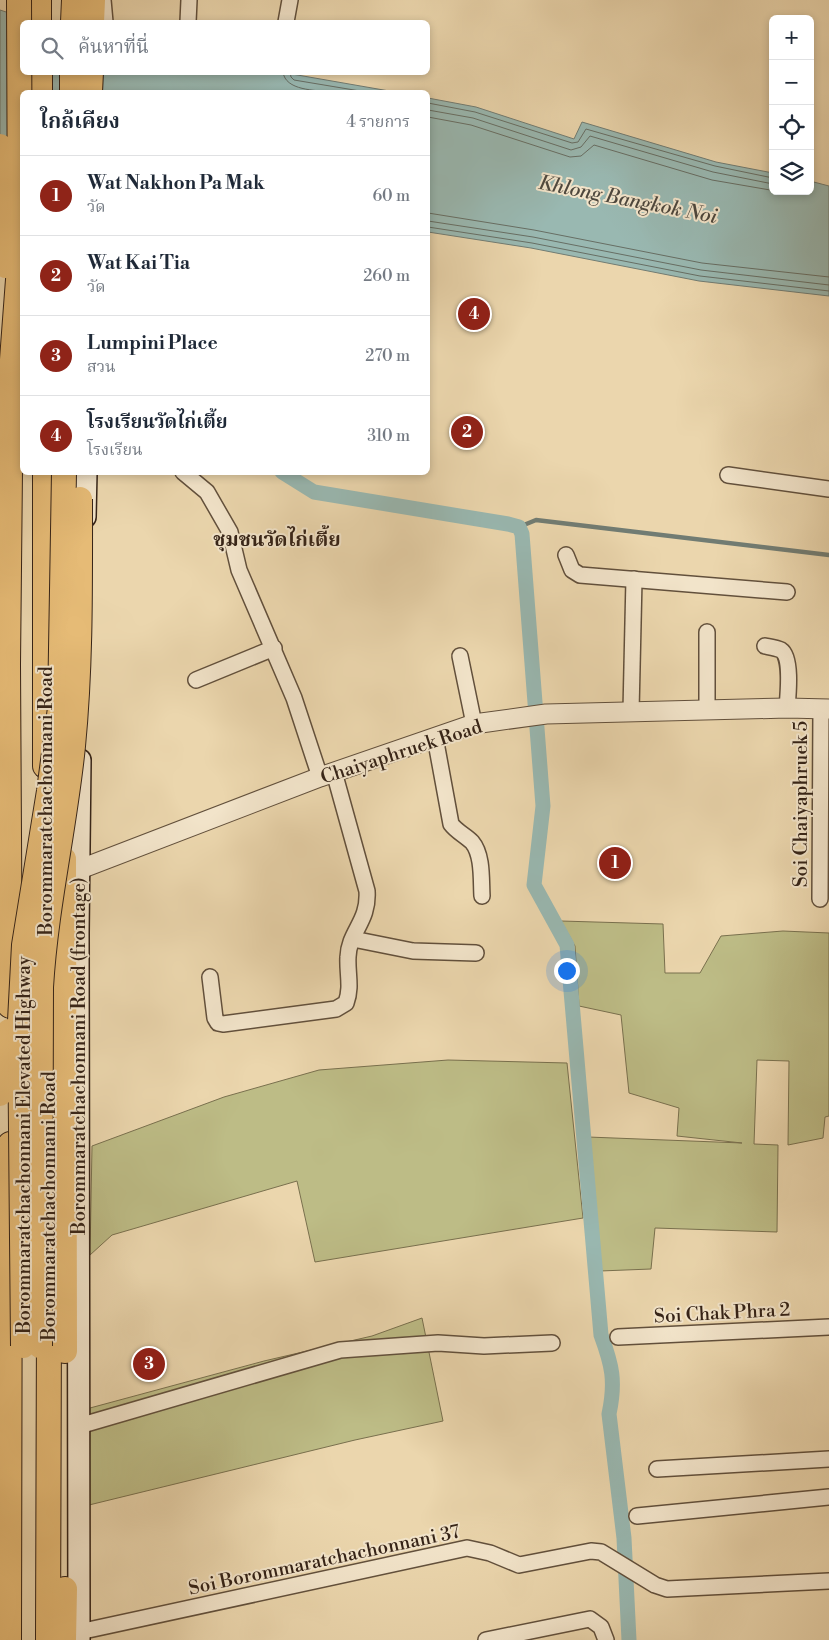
<!DOCTYPE html>
<html lang="th">
<head>
<meta charset="utf-8">
<style>
	:root { --surface:#fff; --page:#f2f2f3; --text:#1f2937; --muted:#747a83; --line:#e0e1e3; --accent:#8f2418 }
	body { margin:0; font-family:"Libre Bodoni","Noto Serif Thai",serif; background:var(--page); color:var(--text) }
	.controls { position:absolute; right:15px; top:15px; display:grid; overflow:hidden; border-radius:8px; box-shadow:0 2px 8px #0003 }
	.controls button { width:45px; height:45px; display:grid; place-items:center; padding:0; border:0; border-bottom:1px solid var(--line); background:var(--surface); color:var(--text); font:25px sans-serif }
	.you { position:absolute; left:566px; top:970px; width:18px; height:18px; margin:-12px; border:4px solid #fff; border-radius:50%; background:#1a73e8; box-shadow:0 0 0 8px #1a73e833 }
	.badge { display:grid; place-items:center; width:32px; height:32px; border-radius:50%; background:var(--accent); color:#fff; font-size:16px; font-weight:700 }
	.pin { position:absolute; translate:-50% -50%; border:2px solid #fff; box-shadow:0 1px 5px #0006 }
	.list { margin:0; padding:0; list-style:none }
	h2 { display:flex; justify-content:space-between; align-items:center; height:65px; margin:0; padding:0 20px; font-size:21px }
	h2 small { font-size:16px; font-weight:400; color:var(--muted) }
	.list li { display:grid; grid-template-columns:32px 1fr auto; gap:15px; align-items:center; box-sizing:border-box; height:80px; padding:0 20px; border-top:1px solid var(--line) }
	.list b { display:block; font-size:19px; white-space:nowrap }
	.list p { margin:0; font-size:16px; white-space:nowrap; color:var(--muted) }
	.list em { font-size:16px; font-style:normal; color:var(--muted) }
	.icon { flex:none; width:28px; height:28px; fill:none; stroke:currentColor; stroke-width:2; stroke-linecap:round; stroke-linejoin:round }
	.map { position:relative; flex:none; width:829px; height:1640px; overflow:hidden }
	.search { position:absolute; background:var(--surface); box-shadow:0 2px 8px #0003; left:20px; top:20px; width:410px; height:55px; display:flex; align-items:center; gap:12px; box-sizing:border-box; padding:0 18px; border-radius:8px; color:var(--muted); font-size:19px }
	.panel { position:absolute; background:var(--surface); box-shadow:0 2px 8px #0003; left:20px; top:90px; width:410px; height:385px; border-radius:8px }
	.map>svg:first-child { display:block }
</style>
</head>
<body>
<div class="map">
<svg width="829" height="1640" viewBox="0 0 829 1640">
	<rect width="100%" height="100%" fill="#ebd6ad"/>
	<filter id="stains"><feTurbulence type="fractalNoise" baseFrequency=".004" numOctaves="4"/><feColorMatrix values="0 0 0 0 .2 0 0 0 0 .09 0 0 0 0 .02 0 0 0 .5 -.17"/></filter>
	<radialGradient id="worn" r=".72"><stop offset=".6" stop-color="#630" stop-opacity="0"/><stop offset="1" stop-color="#630" stop-opacity=".3"/></radialGradient>
	<g fill="#bdbc86" stroke="#79704e">
		<polygon points="561,921 663,924 665,973 700,973 721,936 783,931 829,933 829,1116 825,1117 823,1138 788,1145 789,1061 757,1060 754,1144 778,1145 777,1232 655,1228 651,1269 600,1271 588,1137 742,1143 677,1136 679,1108 629,1093 621,1015 579,1006 575,946"/>
		<polygon points="448,1060 567,1063 583,1218 315,1262 297,1181 112,1235 90,1255 92,1146 224,1097 319,1070"/>
		<polygon points="422,1318 443,1421 355,1440 89,1505 90,1408 264,1361 372,1336"/>
	</g>
	<g fill="#99b8b1" stroke="#717c73">
		<polygon points="0,10 37,22 22,22 22,72 286,73 395,92 22,92 0,180"/>
		<polygon points="428,98 476,107 574,139 582,122 716,162 773,173 773,191 810,191 810,181 829,186 829,296 699,281 531,248 428,232"/>
	</g>
	<g fill="none" stroke-linecap="round" stroke-linejoin="round">
		<g stroke="#676e64" stroke-width="1">
			<path d="M283,72c2,19 33,18 47,20"/>
			<polyline points="290,72 291,77 294,80 366,92"/>
			<polyline points="428,103 475,112 572,143 578,142 586,129 715,166 773,178"/>
			<polyline points="428,110 473,118 571,150 581,147 590,136 713,172 773,184"/>
			<polyline points="428,117 471,125 570,157 581,156 594,145 712,180 776,191"/>
			<polyline points="428,213 534,230 702,263 829,277"/>
			<polyline points="428,221 533,237 701,270 829,285"/>
			<polyline points="428,227 532,243 700,276 829,291"/>
		</g>
		<polyline stroke="#717c73" stroke-width="4.5" points="519,527 536,520 829,555"/>
		<path stroke="#99b8b1" stroke-width="15" d="M282,472l32,20 194,32 11,3 3,7 21,272 -9,79 33,60 34,390c11,30 15,46 8,79l15,124 5,102"/>
		<defs>
			<g id="minor">
				<polyline points="103,0 105,22"/>
				<polyline points="188,22 189,0"/>
				<polyline points="286,22 290,0"/>
				<polyline points="183,472 207,492 230,532 239,570 294,698 320,777"/>
				<polyline points="728,475 829,489"/>
				<polyline points="566,555 572,570 580,575 787,592"/>
				<path d="M765,646c5,1 12,2 16,4 11,7 7,46 6,58"/>
				<polyline points="460,656 474,724"/>
				<polyline points="196,680 274,648"/>
				<polyline points="707,710 707,632"/>
				<polyline points="631,711 634,579"/>
				<path d="M435,737l16,87c6,8 14,11 21,18 11,13 9,38 10,54"/>
				<polyline points="820,899 821,709"/>
				<polyline points="353,939 413,951 476,953"/>
				<path d="M210,977l5,41 3,5 5,1 113,-15 10,-6c6,-16 1,-30 2,-46 1,-26 21,-35 19,-66l-33,-119"/>
				<polyline points="618,1337 829,1327"/>
				<polyline points="79,1426 340,1350 438,1343 484,1346 552,1343"/>
				<polyline points="657,1469 829,1459"/>
				<polyline points="637,1516 829,1497"/>
				<polyline points="79,1632 467,1548 490,1553 519,1565 591,1551 601,1552 655,1585 667,1589 829,1581"/>
				<polyline points="486,1640 590,1619 601,1627 606,1640"/>
			</g>
			<polyline id="tertiary" points="78,870 320,777 474,724 546,714 787,708 829,709"/>
			<g id="secondary">
				<polyline points="85,517 86,472"/>
				<polyline points="79,1640 78,933 80,760"/>
			</g>
			<g id="primary">
				<polyline points="39,0 39,22"/>
				<polyline points="73,22 74,0"/>
				<polyline points="92,22 93,0"/>
				<polyline points="40,72 40,92"/>
				<polyline points="72,92 72,72"/>
				<polyline points="90,92 91,72"/>
				<polyline points="45,472 45,766"/>
				<polyline points="64,859 65,1351"/>
				<polyline points="10,1006 8,665 11,373"/>
				<polyline points="9,1640 10,1144"/>
				<polyline points="48,1640 49,1322"/>
				<polyline points="64,1640 65,1589"/>
			</g>
		</defs>
		<use href="#minor" stroke="#62503c" stroke-width="18"/>
		<use href="#tertiary" stroke="#62503c" stroke-width="21"/>
		<use href="#secondary" stroke="#352317" stroke-width="24"/>
		<use href="#primary" stroke="#352317" stroke-width="26"/>
		<use href="#minor" stroke="#f2e4ca" stroke-width="15"/>
		<use href="#tertiary" stroke="#f2e4ca" stroke-width="19"/>
		<use href="#secondary" stroke="#f2e4ca" stroke-width="21"/>
		<use href="#primary" stroke="#e6bb76" stroke-width="24"/>
		<defs>
			<g id="primary-bridge">
				<polyline points="0,146 6,266"/>
				<polyline points="11,373 20,253 19,0"/>
				<polyline points="0,1094 9,1031"/>
				<polyline points="23,1346 20,1021 24,945 49,791 60,708 64,472"/>
				<path d="M40,1346l1,-359c5,-82 24,-160 32,-241 8,-82 7,-165 7,-247"/>
			</g>
		</defs>
		<use href="#primary-bridge" stroke="#352317" stroke-width="26" stroke-linecap="butt"/>
		<use href="#primary-bridge" stroke="#e6bb76" stroke-width="24"/>
	</g>
	<g text-anchor="middle" stroke-width="4" stroke-linejoin="round" paint-order="stroke">
		<g font-size="19" fill="#352317" stroke="#f2e4ca">
			<text transform="translate(401 751) rotate(-18)" y="7">Chaiyaphruek Road</text>
			<text transform="translate(45 801) rotate(-90)" y="7">Borommaratchachonnani Road</text>
			<text transform="translate(800 804) rotate(-90)" y="7">Soi Chaiyaphruek 5</text>
			<text transform="translate(78 1056) rotate(-90)" y="7">Borommaratchachonnani Road (frontage)</text>
			<text transform="translate(23 1145) rotate(-90)" y="7">Borommaratchachonnani Elevated Highway</text>
			<text transform="translate(48 1206) rotate(-90)" y="7">Borommaratchachonnani Road</text>
			<text transform="translate(722 1312) rotate(-3)" y="7">Soi Chak Phra 2</text>
			<text transform="translate(324 1559) rotate(-12)" y="7">Soi Borommaratchachonnani 37</text>
		</g>
		<g font-size="20" font-style="italic" fill="#4e483e" stroke="#f2e4ca">
			<text transform="translate(628 199) rotate(11)" y="7">Khlong Bangkok Noi</text>
		</g>
		<g font-size="20" font-weight="bold" fill="#352317" stroke="#f2e4ca">
			<text x="277" y="546">ชุมชนวัดไก่เตี้ย</text>
		</g>
	</g>
	<rect width="100%" height="100%" filter="url(#stains)"/>
	<rect width="100%" height="100%" fill="url(#worn)"/>
</svg>
<div class="controls">
<button>+</button>
<button>−</button>
<button><svg class="icon" aria-label="locate" viewBox="0 0 24 24"><circle cx="12" cy="12" r="6"/><path d="M12 2v4M12 18v4M2 12h4M18 12h4"/></svg></button>
<button><svg class="icon" aria-label="layers" viewBox="0 0 24 24"><path d="M12 4l9 5-9 5-9-5zM3 14l9 5 9-5"/></svg></button>
</div>
<div class="you"></div>
<div class="pin badge" style="left:615px;top:863px">1</div>
<div class="pin badge" style="left:467px;top:432px">2</div>
<div class="pin badge" style="left:149px;top:1364px">3</div>
<div class="pin badge" style="left:474px;top:314px">4</div>
<div class="search"><svg class="icon" aria-label="search" viewBox="0 0 24 24"><circle cx="10" cy="10" r="6"/><path d="M15 15l6 6"/></svg>ค้นหาที่นี่</div>
<section class="panel">
<h2>ใกล้เคียง<small>4 รายการ</small></h2>
<ul class="list">
<li><span class="badge">1</span><div><b>Wat Nakhon Pa Mak</b><p>วัด</p></div><em>60 m</em></li>
<li><span class="badge">2</span><div><b>Wat Kai Tia</b><p>วัด</p></div><em>260 m</em></li>
<li><span class="badge">3</span><div><b>Lumpini Place</b><p>สวน</p></div><em>270 m</em></li>
<li><span class="badge">4</span><div><b>โรงเรียนวัดไก่เตี้ย</b><p>โรงเรียน</p></div><em>310 m</em></li>
</ul>
</section>
</div>
</body>
</html>
